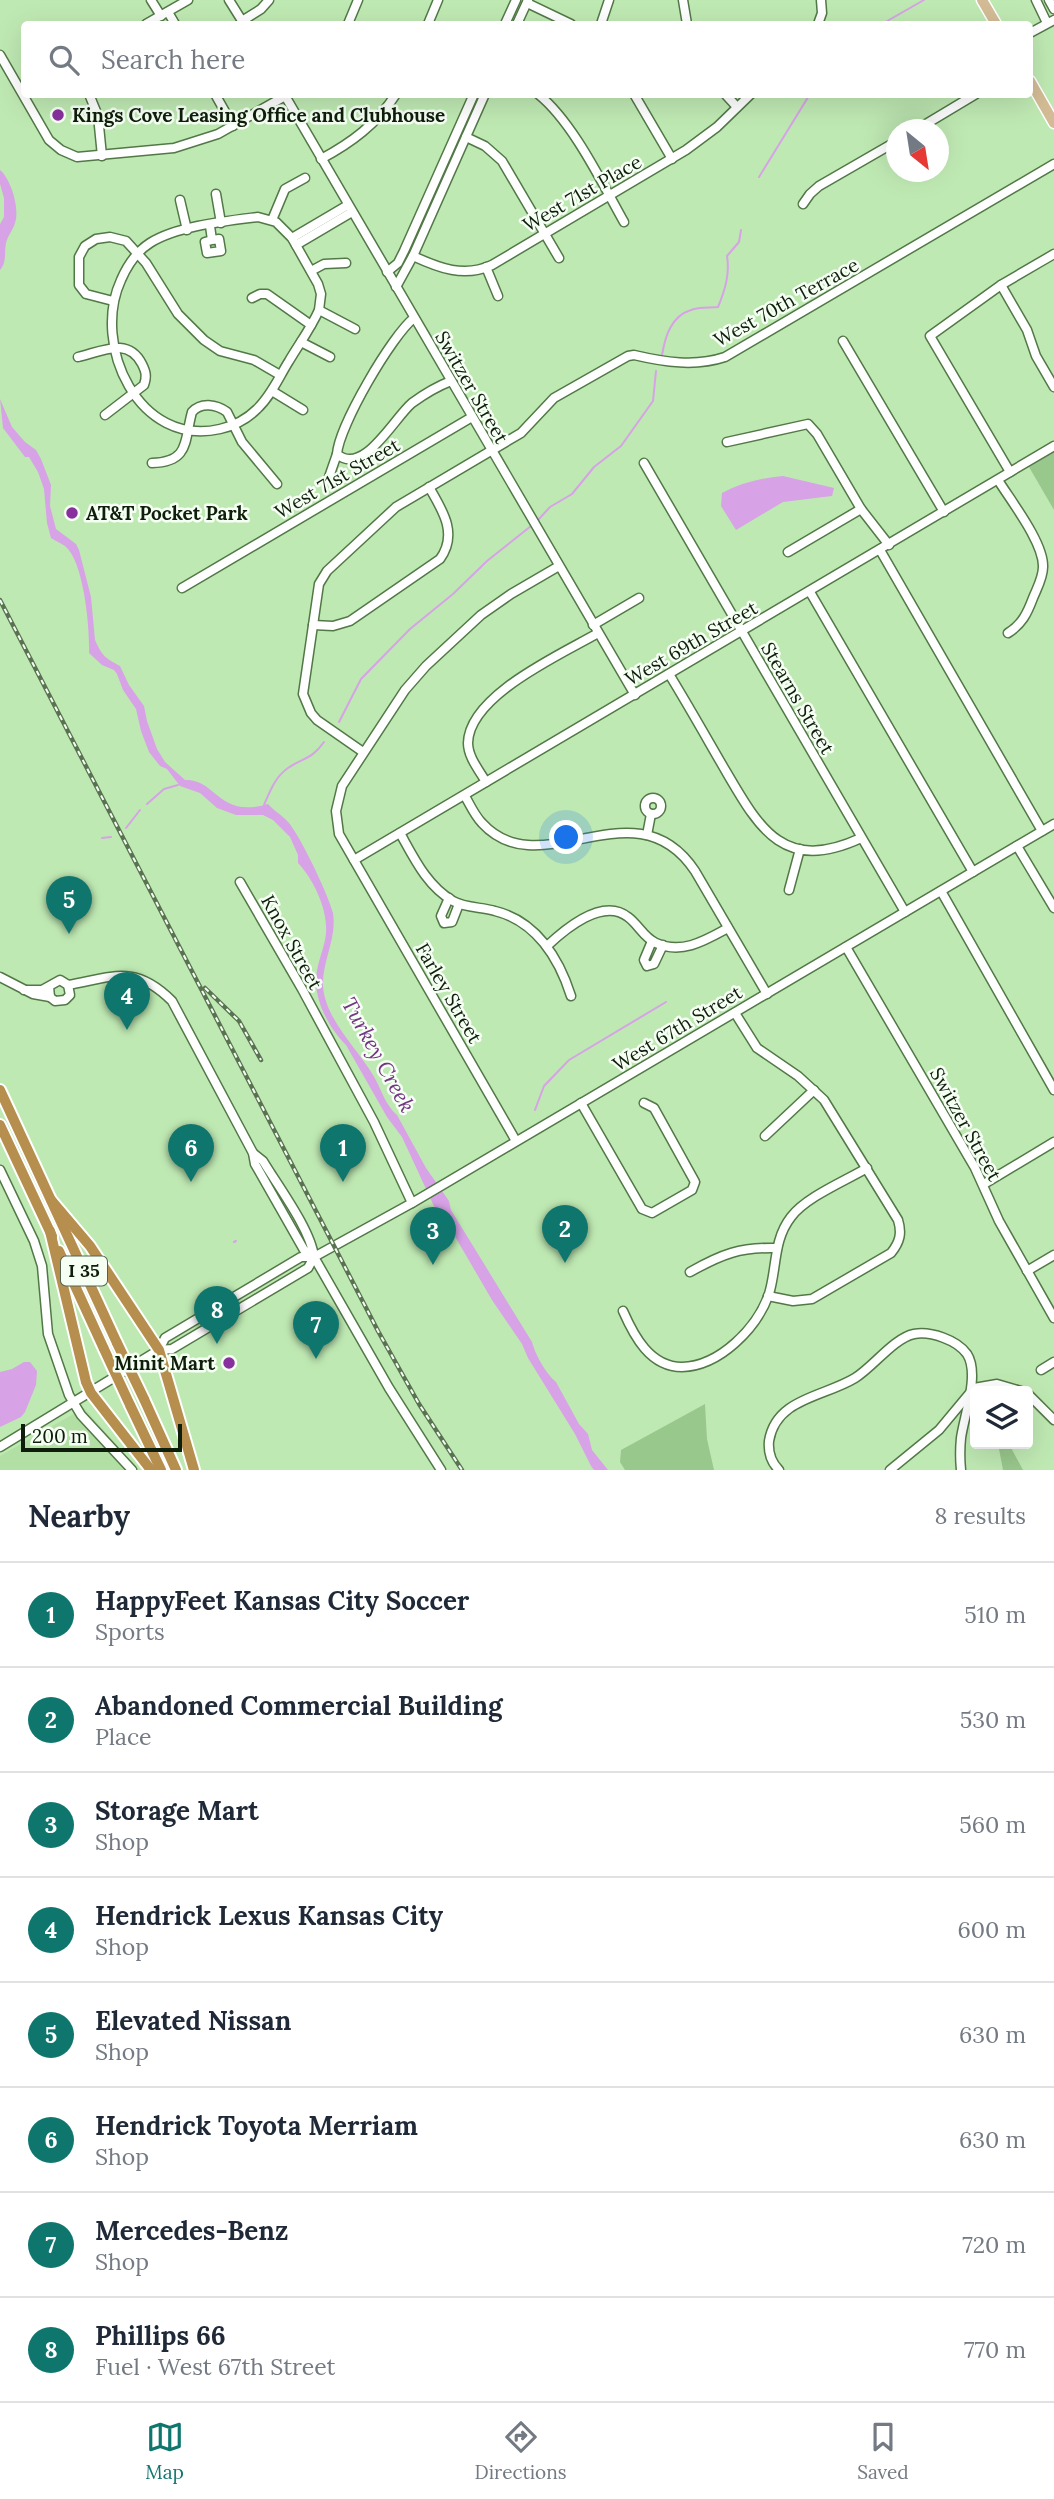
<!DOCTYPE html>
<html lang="en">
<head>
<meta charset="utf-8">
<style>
	:root { --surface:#fff; --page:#f2f2f3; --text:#1f2937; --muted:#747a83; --line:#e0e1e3; --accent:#0f766e }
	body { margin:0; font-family:Lora,serif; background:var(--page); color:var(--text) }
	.controls { position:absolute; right:21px; bottom:21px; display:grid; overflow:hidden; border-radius:7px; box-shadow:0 7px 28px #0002 }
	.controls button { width:63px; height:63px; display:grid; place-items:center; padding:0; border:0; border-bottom:2px solid var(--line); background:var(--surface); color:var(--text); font:35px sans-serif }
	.compass { position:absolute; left:886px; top:119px; width:63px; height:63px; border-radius:50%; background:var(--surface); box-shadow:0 7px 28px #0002; rotate:150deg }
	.scale { position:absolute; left:21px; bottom:18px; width:161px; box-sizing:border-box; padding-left:7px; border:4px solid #0f1e0b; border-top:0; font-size:19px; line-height:24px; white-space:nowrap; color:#0f1e0b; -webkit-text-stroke:5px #f6fff4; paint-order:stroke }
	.you { position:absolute; left:567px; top:838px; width:24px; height:24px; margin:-18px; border:5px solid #fff; border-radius:50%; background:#1a73e8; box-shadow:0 0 0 10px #1a73e833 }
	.badge { display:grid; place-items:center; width:46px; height:46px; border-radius:50%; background:var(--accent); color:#fff; font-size:23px; font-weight:700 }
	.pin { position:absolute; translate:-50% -58px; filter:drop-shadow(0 2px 4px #0008) }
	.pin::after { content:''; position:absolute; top:37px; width:24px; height:21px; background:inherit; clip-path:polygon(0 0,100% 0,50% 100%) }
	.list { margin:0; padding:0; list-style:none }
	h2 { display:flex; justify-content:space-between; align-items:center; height:91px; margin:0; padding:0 28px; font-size:30px }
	h2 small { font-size:23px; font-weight:400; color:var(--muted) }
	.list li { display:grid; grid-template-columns:46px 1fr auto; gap:21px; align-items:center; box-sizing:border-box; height:105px; padding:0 28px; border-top:2px solid var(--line) }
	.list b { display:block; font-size:26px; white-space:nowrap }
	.list p { margin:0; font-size:23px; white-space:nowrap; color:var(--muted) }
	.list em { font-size:23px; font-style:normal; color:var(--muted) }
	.icon { flex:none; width:38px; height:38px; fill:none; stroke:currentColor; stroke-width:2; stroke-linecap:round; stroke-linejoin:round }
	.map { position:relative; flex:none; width:1054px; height:1470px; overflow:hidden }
	.search { position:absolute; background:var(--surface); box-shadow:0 7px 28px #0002; left:21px; right:21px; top:21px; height:77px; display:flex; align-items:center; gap:18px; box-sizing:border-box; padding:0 24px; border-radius:7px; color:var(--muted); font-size:26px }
	.sheet { height:931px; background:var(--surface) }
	nav { display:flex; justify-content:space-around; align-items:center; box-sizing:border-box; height:98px; border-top:2px solid var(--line); background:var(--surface); font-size:19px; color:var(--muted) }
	nav a { display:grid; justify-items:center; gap:4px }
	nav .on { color:var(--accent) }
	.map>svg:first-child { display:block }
</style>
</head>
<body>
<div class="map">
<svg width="1054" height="1470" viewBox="0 0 1054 1470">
	<rect width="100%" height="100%" fill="#bfe9b3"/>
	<polygon fill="#b1dfa4" points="84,1408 139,1470 0,1470 0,1456"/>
	<g fill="#99c88c">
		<polygon points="1054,452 1054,510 1029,467"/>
		<polygon points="705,1404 707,1439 714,1470 625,1470 620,1462 621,1450"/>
		<polygon points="1004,1444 1009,1444 1023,1470 1003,1470 999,1449"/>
	</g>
	<g fill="#d7a2e6">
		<path d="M0,170c11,9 20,39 15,53 -2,7 -7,12 -9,20 -2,11 1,19 -6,27v-46l4,-7v-19l-4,-14z"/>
		<path d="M0,399l12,28 13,15 11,8 5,9 10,26 -1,21 6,23 20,15 3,6 12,47 4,43c8,17 9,17 25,26l9,19 15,21 3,15 10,28 8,13 20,18c32,-1 33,39 83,24 6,7 14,11 20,18 12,13 41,74 45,91 4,26 -11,48 -10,73 2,33 34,62 50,89 8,13 12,30 24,40l29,53 23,33 2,9 81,132c3,12 14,32 24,40l23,42 9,10 4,16 16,20h-14l-3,-4 -16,-32 -47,-76 -6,-14 -30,-44 -39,-67 -14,-16 -37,-80 -15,-20 -41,-72c-18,-18 -34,-48 -29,-74 2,-13 8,-25 9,-38 2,-23 -12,-53 -28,-70v-8l-8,-18 -17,-17 -10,-5h-27l-19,-7 -17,-15 -20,-7 -13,-17 -7,-3 -11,-14 -8,-21 -5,-22 -13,-19 -6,-16 -3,-4 -12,-5 -13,-12c1,-24 -5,-92 -24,-107 -4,-3 -10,-5 -14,-8l-4,-15 -3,-34 -6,-17 -9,-15h-4l-22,-29z"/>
		<path d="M783,476l51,12 -2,8 -49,6 -47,28 -15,-24 1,-13c19,-10 39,-15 61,-17z"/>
		<polygon points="24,1362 30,1362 37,1371 36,1385 25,1412 21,1417 0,1427 0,1372 12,1369"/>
	</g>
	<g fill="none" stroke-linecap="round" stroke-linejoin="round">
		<g stroke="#d7a2e6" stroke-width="2">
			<polyline points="882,24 924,0"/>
			<polyline points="759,177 810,94"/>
			<path d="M662,355c3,-18 9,-39 29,-45 8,-3 19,-2 27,-3 7,-17 12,-33 9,-51l12,-14 2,-12"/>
			<polyline points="538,520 550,507 572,494 594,467 621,446 653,401 656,371"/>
			<polyline points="339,722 361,679 410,629 453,594 487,561 531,526"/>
			<polyline points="147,804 164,789 178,785"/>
			<path d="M264,805c6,-14 11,-28 24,-37 16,-11 23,-8 36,-26"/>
			<polyline points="126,828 140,810"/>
			<polyline points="102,838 111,837"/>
			<polyline points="535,1110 544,1086 569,1060 666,1002"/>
			<polyline points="234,1242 236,1241"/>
		</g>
		<defs>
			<g id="minor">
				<polyline points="151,0 161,16"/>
				<polyline points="229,0 244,24"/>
				<polyline points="683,0 687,24"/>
				<polyline points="1036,0 1047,23"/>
				<polyline points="1049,0 1054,9"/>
				<polyline points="527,3 571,24"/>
				<polyline points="168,12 175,24"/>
				<polyline points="242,21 261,9 269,0"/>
				<polyline points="146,24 188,0"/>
				<polyline points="348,24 358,0"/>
				<polyline points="428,24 438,0"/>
				<polyline points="505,24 516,0"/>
				<polyline points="517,24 528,0"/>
				<polyline points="601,24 609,0"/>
				<polyline points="818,24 822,13 821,0"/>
				<polyline points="1030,33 1054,20"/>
				<polyline points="0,55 49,140 61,150 77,157 174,148 218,134 287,95"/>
				<polyline points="89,94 98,116 102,156"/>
				<polyline points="215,94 233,126"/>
				<polyline points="284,94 635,695"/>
				<path d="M538,94c35,28 64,89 86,128"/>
				<polyline points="634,94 672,159"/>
				<polyline points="725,94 737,107"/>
				<polyline points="916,130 976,94"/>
				<polyline points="466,137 485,146 502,161 559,258"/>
				<path d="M321,159c30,-16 56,-35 75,-65"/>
				<polyline points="216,194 221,223"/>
				<polyline points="180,200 187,230"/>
				<polyline points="803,204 810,194 819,186 897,141"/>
				<path d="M258,217l18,5 16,16 26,46 3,10 -2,16c-8,18 -20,34 -30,51 -10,16 -18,35 -32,48 -10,10 -24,17 -37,20 -81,19 -129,-84 -99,-149 6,-14 15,-28 29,-37 27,-17 76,-22 108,-26z"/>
				<polyline points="272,220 285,189 305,178"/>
				<polyline points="210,226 212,240 205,242 207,253 221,251 219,239 212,240"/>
				<polyline points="292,238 348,205"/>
				<polyline points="296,245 352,212"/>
				<path d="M413,256c26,12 51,22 79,9l194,-115 31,-23 34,-33"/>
				<polyline points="486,267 498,296"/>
				<polyline points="311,271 324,264 346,263"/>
				<polyline points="387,272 398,263 404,251 474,94"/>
				<polyline points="1001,285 1027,330 1036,356 1054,387"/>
				<polyline points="396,287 413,256 485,94"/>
				<polyline points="252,298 260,294 267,294 311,325"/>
				<polyline points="113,301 86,294 79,285 79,257 85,246 96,239 110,237 126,241 146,263 178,314 204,340 220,351 254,360 280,375"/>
				<polyline points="319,310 355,329"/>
				<path d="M414,318c-22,17 -75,108 -77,136 26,23 57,-36 75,-51 11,-8 26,-17 39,-22"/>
				<polyline points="843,341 944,512"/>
				<polyline points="301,342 330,357"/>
				<path d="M78,357c25,-6 50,-20 64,7 4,8 5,12 2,21l-39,30"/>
				<polyline points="272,391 303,410"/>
				<polyline points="727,442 808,424 817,434 861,509 889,545"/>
				<path d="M152,463c38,-1 32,-22 40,-51 9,-10 24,-8 35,0l15,30 35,42"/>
				<polyline points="644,463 905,912"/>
				<polyline points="1010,472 930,336 1001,285 1054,254"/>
				<polyline points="329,477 337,454"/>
				<path d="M998,480c13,21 46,63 45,87 0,11 -6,21 -10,31 -6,16 -11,26 -25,35"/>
				<polyline points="880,550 1042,831"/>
				<polyline points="788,552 861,509"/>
				<polyline points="182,588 472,417"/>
				<polyline points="810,592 973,872"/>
				<path d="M313,625l20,1 17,-5 90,-62c18,-25 3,-48 -11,-72"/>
				<polyline points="593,625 639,598"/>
				<path d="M669,674c19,31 37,63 55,94 35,60 59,106 137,70"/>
				<path d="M363,752l-46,-32 -6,-7 -8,-19 16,-110 8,-13 69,-64 125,-74 33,-35 74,-42 6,-1c30,7 61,12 91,2l329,-193"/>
				<path d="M486,782c-7,-12 -18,-25 -18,-39 1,-48 94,-89 130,-110"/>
				<path d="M465,796c5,9 10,20 17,27 59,65 153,-42 213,48l72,123"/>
				<circle cx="653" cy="806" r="8"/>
				<path d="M400,833c14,25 27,53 53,68 12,7 29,6 42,10 41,10 64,47 76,85"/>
				<polyline points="647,835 651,814"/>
				<polyline points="1017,846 1054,908"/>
				<polyline points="354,860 1054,446"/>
				<polyline points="240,882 302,989 374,1122 412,1203"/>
				<polyline points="789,890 800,849"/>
				<polyline points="941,891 1054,1090"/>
				<polyline points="449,898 441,916 444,923 452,922 459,904"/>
				<polyline points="652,941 644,960 647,966 654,964 663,945"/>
				<path d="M547,946c18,-17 56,-49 81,-29 10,7 16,21 28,26 26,12 50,-3 72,-15"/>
				<polyline points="846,947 975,1168 999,1221 1054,1318"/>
				<polyline points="0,977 33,994 50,997"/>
				<path d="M68,985c45,-8 67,-21 104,16l81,152 2,11 49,86 8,5"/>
				<polyline points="24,990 42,990 60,980 68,985 70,995 65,1000 55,1001 50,997 49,987"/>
				<path d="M735,1013l22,35 41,28 26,24 74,120c4,13 2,22 -7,33l-79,46 -19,2 -25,-5"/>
				<polyline points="581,1103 642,1209 652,1213 692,1190 695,1182 654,1108 644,1103"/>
				<polyline points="765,1136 814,1090"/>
				<polyline points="516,1141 339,834 336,811 342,786 405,690 426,666 481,615 511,594 559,566"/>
				<path d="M253,1153l10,8c15,25 48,69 51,96l75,131 52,82"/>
				<polyline points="0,1170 34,1241 42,1266 48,1334 69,1395 81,1415 132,1470"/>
				<polyline points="984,1184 1054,1142"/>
				<polyline points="1027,1271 1054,1255"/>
				<path d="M690,1272c32,-18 50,-25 87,-24"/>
				<path d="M623,1311c11,25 27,56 59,56 38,-1 75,-39 87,-73 8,-26 4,-54 22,-77 15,-20 54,-36 76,-49"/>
				<polyline points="159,1350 165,1338 301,1257 314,1257 412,1203 1054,824"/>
				<polyline points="1041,1370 1054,1362"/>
				<polyline points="1028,1394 1054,1420"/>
				<polyline points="0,1447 159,1350 172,1349 308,1268 314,1257"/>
				<path d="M779,1470c-8,-8 -11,-18 -10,-29 7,-43 55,-44 86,-63 18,-11 39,-40 59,-44 17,-3 43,6 53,20 13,20 -3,62 -6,84 -1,10 -1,22 0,32"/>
				<polyline points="890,1470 939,1430 974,1388 997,1384 1021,1391"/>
			</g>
			<g id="major">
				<polyline points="982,0 996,24"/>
				<polyline points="1030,81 1054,123"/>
			</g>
			<g id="highway">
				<polyline points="0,1090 117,1343"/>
				<polyline points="0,1125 52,1236"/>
				<polyline points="51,1200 90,1246 159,1350 194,1470"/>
				<polyline points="50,1231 86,1382 91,1393 151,1470"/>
				<polyline points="59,1251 104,1349"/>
				<polyline points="144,1399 176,1470"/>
				<polyline points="130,1405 161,1470"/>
			</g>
		</defs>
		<use href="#minor" stroke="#527847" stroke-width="11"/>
		<use href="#major" stroke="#fff" stroke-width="13"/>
		<use href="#highway" stroke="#fff" stroke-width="14"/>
		<use href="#minor" stroke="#fff" stroke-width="8"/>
		<use href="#major" stroke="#d3bc95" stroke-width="10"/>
		<use href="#highway" stroke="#b68f4e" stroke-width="10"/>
		<defs>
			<g id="rail">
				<polyline points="0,600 378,1331 419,1404 462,1470"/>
				<polyline points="205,988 239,1021 261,1060"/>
			</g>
		</defs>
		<use href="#rail" stroke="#597351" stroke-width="4.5"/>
		<use href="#rail" stroke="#f6fff4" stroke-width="2" stroke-dasharray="5" stroke-linecap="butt"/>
		<defs>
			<g id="highway-bridge">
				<polyline points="117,1343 144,1399"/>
				<polyline points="104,1349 130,1405"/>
			</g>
		</defs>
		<use href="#highway-bridge" stroke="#fff" stroke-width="14" stroke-linecap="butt"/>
		<use href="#highway-bridge" stroke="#b68f4e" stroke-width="10"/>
	</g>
	<g fill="#88309e" stroke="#f6fff4" stroke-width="2.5">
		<circle cx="58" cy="115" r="7"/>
		<circle cx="72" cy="513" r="7"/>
		<circle cx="229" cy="1363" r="7"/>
	</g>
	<g text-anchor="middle" stroke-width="5" stroke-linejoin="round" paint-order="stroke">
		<rect fill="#f6fff4" stroke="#546251" stroke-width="2" x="61" y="1256.5" width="46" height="29" rx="5"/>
		<g font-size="18" font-weight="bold" fill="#0f1e0b">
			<text x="84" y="1277">I 35</text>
		</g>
		<g font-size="19" font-weight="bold" fill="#0f1e0b" stroke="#f6fff4" text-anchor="start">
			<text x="72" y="122">Kings Cove Leasing Office and Clubhouse</text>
			<text x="86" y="520">AT&amp;T Pocket Park</text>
			<text x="215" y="1370" text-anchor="end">Minit Mart</text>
		</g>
		<g font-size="19" fill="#0f1e0b" stroke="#f6fff4">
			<text transform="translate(582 193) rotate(-30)" y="7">West 71st Place</text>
			<text transform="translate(786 302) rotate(-29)" y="7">West 70th Terrace</text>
			<text transform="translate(472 387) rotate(60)" y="7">Switzer Street</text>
			<text transform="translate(337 478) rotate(-30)" y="7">West 71st Street</text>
			<text transform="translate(691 643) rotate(-30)" y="7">West 69th Street</text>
			<text transform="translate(798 698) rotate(60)" y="7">Stearns Street</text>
			<text transform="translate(292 942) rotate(61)" y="7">Knox Street</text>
			<text transform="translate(449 993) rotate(60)" y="7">Farley Street</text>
			<text transform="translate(677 1028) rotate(-31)" y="7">West 67th Street</text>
			<text transform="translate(966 1124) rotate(61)" y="7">Switzer Street</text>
		</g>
		<g font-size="21" font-style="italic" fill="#743584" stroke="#f6fff4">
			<text transform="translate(378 1055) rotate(61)" y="7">Turkey Creek</text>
		</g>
	</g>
</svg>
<div class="controls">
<button><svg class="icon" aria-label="layers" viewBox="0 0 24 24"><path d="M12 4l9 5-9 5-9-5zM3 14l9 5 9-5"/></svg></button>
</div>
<svg class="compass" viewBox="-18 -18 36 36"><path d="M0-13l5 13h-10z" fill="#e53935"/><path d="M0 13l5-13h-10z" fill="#747a83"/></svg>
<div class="scale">200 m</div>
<div class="you"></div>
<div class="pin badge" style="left:343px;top:1182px">1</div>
<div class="pin badge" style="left:565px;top:1263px">2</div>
<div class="pin badge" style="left:433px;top:1265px">3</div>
<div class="pin badge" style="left:127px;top:1030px">4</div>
<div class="pin badge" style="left:69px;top:934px">5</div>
<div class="pin badge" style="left:191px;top:1182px">6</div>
<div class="pin badge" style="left:316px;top:1359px">7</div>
<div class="pin badge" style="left:217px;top:1344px">8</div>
<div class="search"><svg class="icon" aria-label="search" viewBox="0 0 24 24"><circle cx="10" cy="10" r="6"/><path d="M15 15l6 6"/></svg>Search here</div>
</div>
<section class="sheet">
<h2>Nearby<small>8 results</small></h2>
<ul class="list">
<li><span class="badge">1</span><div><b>HappyFeet Kansas City Soccer</b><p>Sports</p></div><em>510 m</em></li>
<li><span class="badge">2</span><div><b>Abandoned Commercial Building</b><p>Place</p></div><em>530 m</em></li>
<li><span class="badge">3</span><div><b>Storage Mart</b><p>Shop</p></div><em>560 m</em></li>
<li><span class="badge">4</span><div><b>Hendrick Lexus Kansas City</b><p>Shop</p></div><em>600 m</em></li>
<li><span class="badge">5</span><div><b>Elevated Nissan</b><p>Shop</p></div><em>630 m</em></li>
<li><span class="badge">6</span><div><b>Hendrick Toyota Merriam</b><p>Shop</p></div><em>630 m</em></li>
<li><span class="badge">7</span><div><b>Mercedes-Benz</b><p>Shop</p></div><em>720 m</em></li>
<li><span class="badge">8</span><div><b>Phillips 66</b><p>Fuel · West 67th Street</p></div><em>770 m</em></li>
</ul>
</section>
<nav>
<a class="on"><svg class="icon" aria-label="map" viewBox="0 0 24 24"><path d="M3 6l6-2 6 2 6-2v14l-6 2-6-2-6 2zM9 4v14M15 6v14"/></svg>Map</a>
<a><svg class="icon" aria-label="directions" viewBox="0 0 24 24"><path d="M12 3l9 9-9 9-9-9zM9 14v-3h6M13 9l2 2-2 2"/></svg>Directions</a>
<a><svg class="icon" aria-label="saved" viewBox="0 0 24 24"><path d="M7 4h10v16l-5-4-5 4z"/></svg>Saved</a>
</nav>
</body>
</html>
